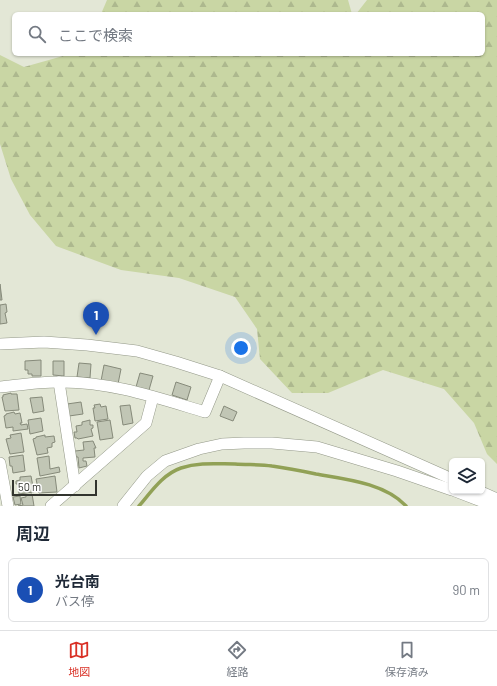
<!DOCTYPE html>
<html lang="ja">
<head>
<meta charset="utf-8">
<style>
	:root { --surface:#fff; --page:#f2f2f3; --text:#1f2937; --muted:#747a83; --line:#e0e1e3; --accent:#d93025 }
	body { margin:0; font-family:Barlow,"Noto Sans JP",sans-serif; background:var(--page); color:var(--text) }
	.controls { position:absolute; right:12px; bottom:12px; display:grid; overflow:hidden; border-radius:6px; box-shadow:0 1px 3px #0004 }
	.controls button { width:36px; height:36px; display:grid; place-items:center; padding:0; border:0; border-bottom:1px solid var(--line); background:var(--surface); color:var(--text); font:20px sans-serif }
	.scale { position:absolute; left:12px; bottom:10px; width:85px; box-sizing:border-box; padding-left:4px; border:2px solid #32342e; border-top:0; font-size:11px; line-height:14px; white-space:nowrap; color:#32342e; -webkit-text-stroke:3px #fff; paint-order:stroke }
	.you { position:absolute; left:241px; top:348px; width:14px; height:14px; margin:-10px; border:3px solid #fff; border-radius:50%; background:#1a73e8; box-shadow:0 0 0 6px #1a73e833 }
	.badge { display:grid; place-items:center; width:26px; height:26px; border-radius:50%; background:var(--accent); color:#fff; font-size:13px; font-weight:700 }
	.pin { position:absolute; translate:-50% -33px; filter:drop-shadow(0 1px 2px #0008) }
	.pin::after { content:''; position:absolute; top:21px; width:14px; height:12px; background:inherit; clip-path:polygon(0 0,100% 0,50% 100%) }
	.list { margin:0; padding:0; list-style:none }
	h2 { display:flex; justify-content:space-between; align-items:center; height:52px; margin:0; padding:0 16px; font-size:17px }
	h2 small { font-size:13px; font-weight:400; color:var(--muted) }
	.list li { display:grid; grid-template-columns:26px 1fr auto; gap:12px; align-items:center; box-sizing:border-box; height:64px; margin:0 8px 8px; padding:0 8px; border:1px solid var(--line); border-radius:6px }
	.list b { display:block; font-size:15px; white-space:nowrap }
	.list p { margin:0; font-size:13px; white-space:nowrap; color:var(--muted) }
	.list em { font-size:13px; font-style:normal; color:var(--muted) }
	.icon { flex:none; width:22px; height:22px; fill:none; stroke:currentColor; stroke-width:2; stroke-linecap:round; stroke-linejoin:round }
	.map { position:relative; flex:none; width:497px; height:506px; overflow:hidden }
	.search { position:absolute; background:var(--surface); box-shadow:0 1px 3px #0004; left:12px; right:12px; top:12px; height:44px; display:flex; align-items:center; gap:10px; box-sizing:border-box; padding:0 14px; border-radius:6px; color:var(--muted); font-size:15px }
	.sheet { height:124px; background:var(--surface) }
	nav { display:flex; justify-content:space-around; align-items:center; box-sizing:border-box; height:56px; border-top:1px solid var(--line); background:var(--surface); font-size:11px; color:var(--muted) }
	nav a { display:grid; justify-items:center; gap:2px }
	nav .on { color:var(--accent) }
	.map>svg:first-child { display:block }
</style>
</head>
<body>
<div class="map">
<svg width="497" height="506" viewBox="0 0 497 506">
	<defs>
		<pattern id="forest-firs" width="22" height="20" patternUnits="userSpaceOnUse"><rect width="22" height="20" fill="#c9d6a4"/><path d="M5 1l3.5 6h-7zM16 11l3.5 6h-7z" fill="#adb88e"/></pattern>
	</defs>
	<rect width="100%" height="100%" fill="#e3e7d6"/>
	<g fill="url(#forest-firs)">
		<polygon points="107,0 348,0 352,14 101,14"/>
		<polygon points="367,0 497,0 497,464 487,454 474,423 444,389 383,370 328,393 292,393 260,359 257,329 235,297 179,278 121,270 56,246 30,215 11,179 0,144 0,55 24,67 63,56 64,54 483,54 483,14 356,14"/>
	</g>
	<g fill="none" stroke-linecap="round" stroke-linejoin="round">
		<path stroke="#91a156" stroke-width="3.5" d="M139,506c12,-14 24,-32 42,-38 18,-6 36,-4 54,-4 13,1 25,0 37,2 15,2 30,5 44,8 29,5 69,9 90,32"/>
	</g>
	<g fill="#c1c6b5" stroke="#868a7a">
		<polygon points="0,284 2,300 0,300"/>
		<polygon points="6,304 7,312 5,313 7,323 0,324 0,305"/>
		<polygon points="41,360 41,376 32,376 32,374 28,374 28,370 25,370 25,361"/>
		<polygon points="53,361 64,361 64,376 53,375"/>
		<polygon points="79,363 91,364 90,378 77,377"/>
		<polygon points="104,365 121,369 118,384 101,381"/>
		<polygon points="140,373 153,376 149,390 136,387"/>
		<polygon points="176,382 191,387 187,400 172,395"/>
		<polygon points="11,393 11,394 17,394 19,410 5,411 2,397 3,397 3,395"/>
		<polygon points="42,397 44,411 33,413 30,398"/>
		<polygon points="81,402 83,414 69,416 67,404"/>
		<polygon points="100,404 101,407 106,406 108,419 95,421 93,408 95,408 94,405"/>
		<polygon points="130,405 133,423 123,425 120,406"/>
		<polygon points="224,406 237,412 233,421 220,416"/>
		<polygon points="14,412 15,414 20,413 22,423 20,423 21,425 27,424 28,429 13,431 13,427 6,428 4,416 6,415 6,414"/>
		<polygon points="41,418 43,431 30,434 28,420"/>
		<polygon points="90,420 90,425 93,425 93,428 91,429 93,436 78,439 77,438 75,438 74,432 77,432 76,426 82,425 82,422"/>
		<polygon points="110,420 113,438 100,440 97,422"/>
		<polygon points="21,433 24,452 10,454 6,439 11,438 10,435"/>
		<polygon points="45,435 45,437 54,436 55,442 52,443 52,447 47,448 48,453 37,455 33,439 36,438 36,437"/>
		<polygon points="93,441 96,448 94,448 95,457 83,458 83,461 86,461 87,466 79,468 78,457 76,457 75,451 84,450 83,442"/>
		<polygon points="23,455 25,471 13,473 12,466 10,466 9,457"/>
		<polygon points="49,456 50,469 59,467 60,472 40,476 37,458"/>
		<polygon points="31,476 34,492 19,494 18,484 16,484 16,481 20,480 20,477"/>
		<polygon points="55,476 57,492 39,493 36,479"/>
		<polygon points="32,494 34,506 18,506 23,505 21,498 26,497 26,495"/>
		<polygon points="20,496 21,504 15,505 13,497"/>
	</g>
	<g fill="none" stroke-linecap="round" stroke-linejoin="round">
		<defs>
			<g id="minor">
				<polyline points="0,344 44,342 87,345 137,351 176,362 220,376 452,479"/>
				<polyline points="59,382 75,486"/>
				<path d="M0,387c19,-2 39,-5 58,-5 51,-1 100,16 147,30l15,-36"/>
				<polyline points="0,463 8,506"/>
				<polyline points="455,491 494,506"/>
				<polyline points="479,491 497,499"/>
				<polyline points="51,506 146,423 153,397"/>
				<polyline points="123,506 147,476 165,461 199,449 222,444 244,443 272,443 317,447 397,471 452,490"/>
			</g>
		</defs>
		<use href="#minor" stroke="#939888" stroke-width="12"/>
		<use href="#minor" stroke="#fff" stroke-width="11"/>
	</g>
</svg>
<div class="controls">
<button><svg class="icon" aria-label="layers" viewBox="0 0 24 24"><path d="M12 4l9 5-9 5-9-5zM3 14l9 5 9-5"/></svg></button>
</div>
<div class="scale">50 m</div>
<div class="you"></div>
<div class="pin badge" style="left:96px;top:335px;background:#1a4fb4">1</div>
<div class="search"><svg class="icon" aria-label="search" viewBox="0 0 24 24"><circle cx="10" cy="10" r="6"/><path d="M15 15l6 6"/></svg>ここで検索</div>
</div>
<section class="sheet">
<h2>周辺<small></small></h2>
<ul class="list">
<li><span class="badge" style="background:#1a4fb4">1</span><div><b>光台南</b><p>バス停</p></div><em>90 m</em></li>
</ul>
</section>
<nav>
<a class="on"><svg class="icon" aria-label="map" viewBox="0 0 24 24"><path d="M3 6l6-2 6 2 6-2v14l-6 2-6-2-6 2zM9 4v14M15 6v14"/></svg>地図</a>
<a><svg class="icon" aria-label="directions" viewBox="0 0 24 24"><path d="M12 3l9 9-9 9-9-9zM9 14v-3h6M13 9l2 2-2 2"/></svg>経路</a>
<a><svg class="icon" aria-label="saved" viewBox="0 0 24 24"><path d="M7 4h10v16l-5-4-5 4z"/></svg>保存済み</a>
</nav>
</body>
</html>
